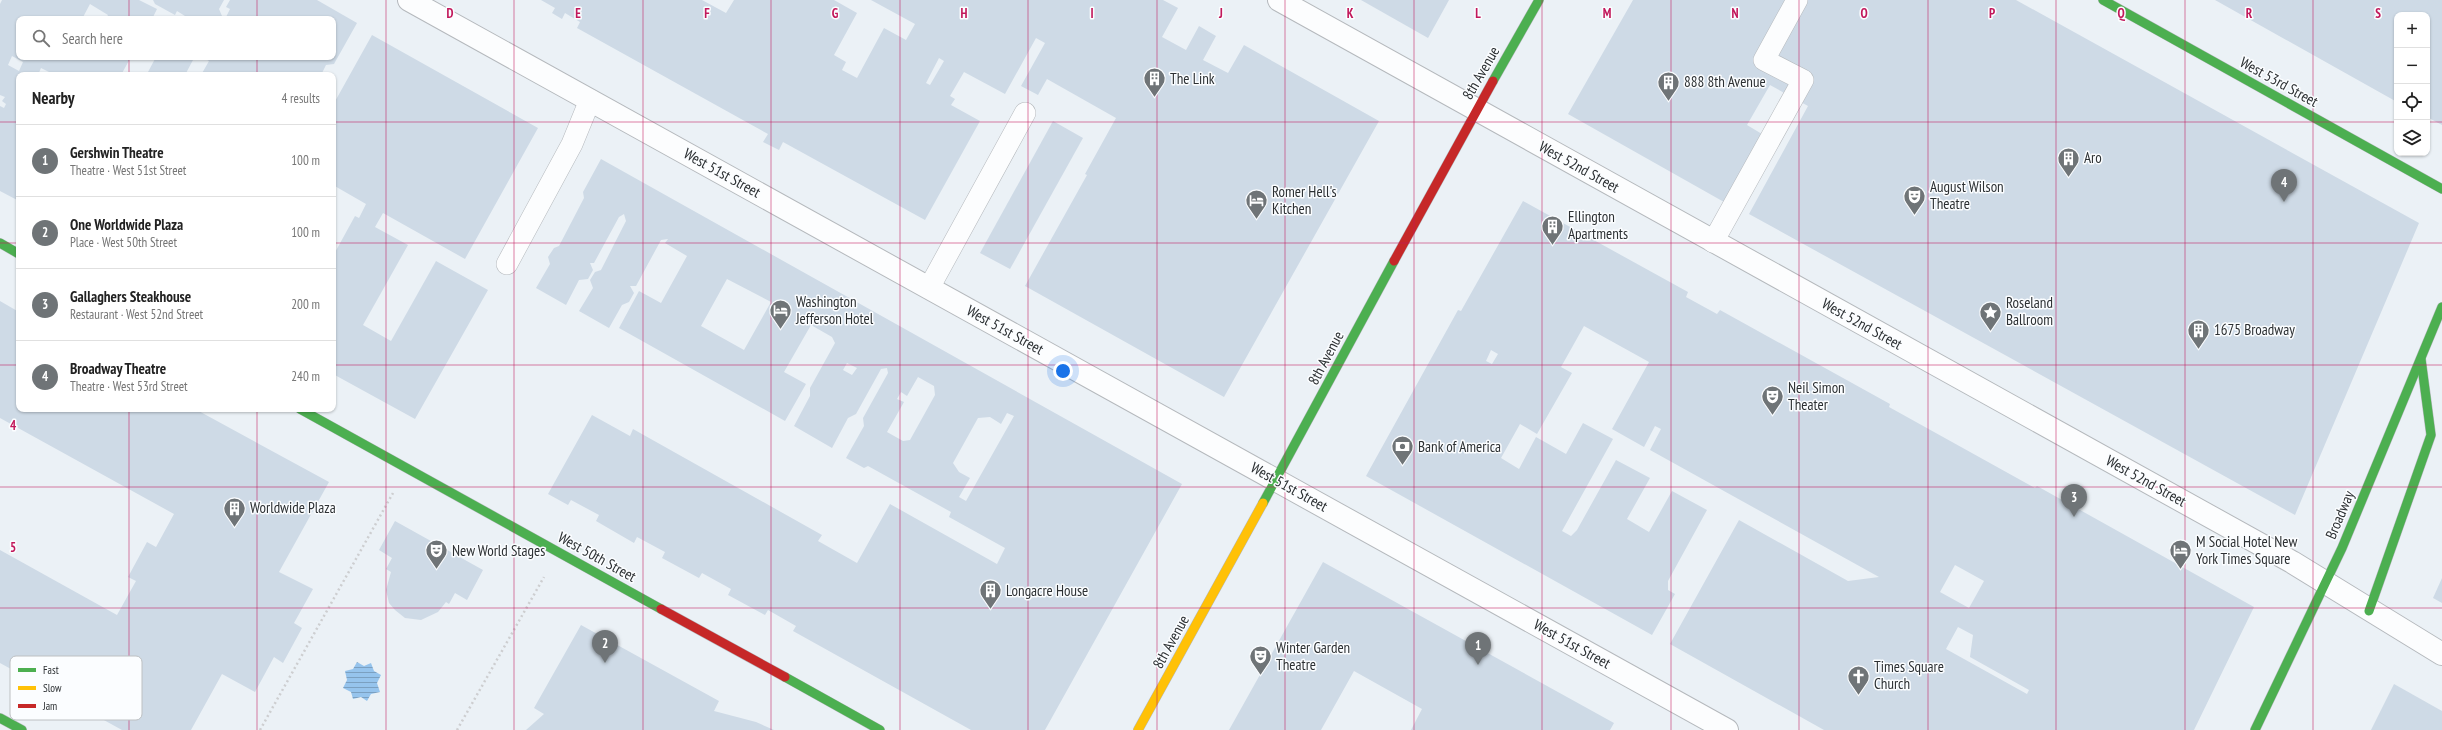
<!DOCTYPE html>
<html lang="en">
<head>
<meta charset="utf-8">
<style>
	:root { --surface:#fff; --page:#f6f6f6; --text:#222; --muted:#767676; --line:#e0e0e0; --accent:#6f7477 }
	body { margin:0; font-family:"PT Sans Narrow",sans-serif; background:var(--page); color:var(--text) }
	.controls { position:absolute; right:12px; top:12px; display:grid; overflow:hidden; border-radius:8px; box-shadow:0 1px 3px #0004 }
	.controls button { width:36px; height:36px; display:grid; place-items:center; padding:0; border:0; border-bottom:1px solid var(--line); background:var(--surface); color:var(--text); font:20px sans-serif }
	.you { position:absolute; left:1063px; top:371px; width:14px; height:14px; margin:-10px; border:3px solid #fff; border-radius:50%; background:#1a73e8; box-shadow:0 0 0 6px #1a73e833 }
	.badge { display:grid; place-items:center; width:26px; height:26px; border-radius:50%; background:var(--accent); color:#fff; font-size:13px; font-weight:700 }
	.pin { position:absolute; translate:-50% -33px; filter:drop-shadow(0 1px 2px #0008) }
	.pin::after { content:''; position:absolute; top:21px; width:14px; height:12px; background:inherit; clip-path:polygon(0 0,100% 0,50% 100%) }
	.list { margin:0; padding:0; list-style:none }
	h2 { display:flex; justify-content:space-between; align-items:center; height:52px; margin:0; padding:0 16px; font-size:17px }
	h2 small { font-size:13px; font-weight:400; color:var(--muted) }
	.list li { display:grid; grid-template-columns:26px 1fr auto; gap:12px; align-items:center; box-sizing:border-box; height:72px; padding:0 16px; border-top:1px solid var(--line) }
	.list b { display:block; font-size:15px; white-space:nowrap }
	.list p { margin:0; font-size:13px; white-space:nowrap; color:var(--muted) }
	.list em { font-size:13px; font-style:normal; color:var(--muted) }
	.icon { flex:none; width:22px; height:22px; fill:none; stroke:currentColor; stroke-width:2; stroke-linecap:round; stroke-linejoin:round }
	.map { position:relative; flex:none; width:2442px; height:730px; overflow:hidden }
	.search { position:absolute; background:var(--surface); box-shadow:0 1px 3px #0004; left:16px; top:16px; width:320px; height:44px; display:flex; align-items:center; gap:10px; box-sizing:border-box; padding:0 14px; border-radius:8px; color:var(--muted); font-size:15px }
	.panel { position:absolute; background:var(--surface); box-shadow:0 1px 3px #0004; left:16px; top:72px; width:320px; height:340px; border-radius:8px }
	.map>svg:first-child { display:block }
</style>
</head>
<body>
<div class="map">
<svg width="2442" height="730" viewBox="0 0 2442 730">
	<defs>
		<pattern id="water-rules" width="6" height="5" patternUnits="userSpaceOnUse"><rect width="6" height="5" fill="#96c4ed"/><path d="M0 2.5h6" fill="none" stroke="#7ba0c1"/></pattern>
	</defs>
	<rect width="100%" height="100%" fill="#ebf1f6"/>
	<polygon fill="url(#water-rules)" points="357,662 364,666 371,663 374,671 381,675 377,683 380,692 371,694 367,701 361,697 353,699 351,692 343,688 347,680 345,671 353,669"/>
	<g fill="#cedae6" fill-rule="evenodd">
		<path d="M2,0h137l18,9 -5,10h-46l2,-4 -18,-11 -8,15h-63v38h58l7,3 5,-2 -2,-1h44l-10,18h-66l-14,-7 -3,7h-19v126l-19,-10v-85l4,2 2,-4 -4,-3 3,-4 -5,-2v-91zM12,56l11,6 -4,9 -11,-6z"/>
		<polygon points="153,0 224,0 219,9 222,16 220,19 183,19 185,16 177,11 175,15 155,4"/>
		<polygon points="230,0 317,0 357,23 334,64 326,65 321,75 201,75 209,61 202,57 268,57 266,60 274,57 333,57 333,19 225,19 230,9 226,7"/>
		<path d="M541,0h161l24,13 8,-13h100l23,13 -23,42 12,7 -4,8 15,8 27,-50 22,12 9,-16 -44,-24h292l15,8 -16,29 24,13 13,-24 17,10 -13,24 25,13 16,-28 135,76 -155,276 -199,-111 62,-111 -2,-1 31,-56 -69,-39 -9,16 -17,-9 24,-43 -9,-5 -31,56 -41,-22 -14,24 5,3 -4,6 29,16 -55,99 -142,-78 -4,8 -16,-8 5,-8 -191,-106 3,-6 -15,-9 -3,6 -10,-6 3,-5zM939,58l5,3 -14,24 -4,-2z"/>
		<polygon points="1361,0 1449,0 1428,38"/>
		<polygon points="1633,0 2016,0 2419,223 2295,515 1749,214 1808,106 1770,85 1747,125 1762,134 1724,202 1568,114"/>
		<polygon points="2215,0 2442,0 2442,125 2427,117 2427,15 2397,15 2397,102"/>
		<polygon points="372,35 538,128 465,259 383,213 375,227 408,245 363,325 391,341 436,261 488,290 415,419 333,374 333,256 355,216 359,218 366,204 333,185 333,105"/>
		<polygon points="156,57 193,57 193,60 185,75 152,75 148,72"/>
		<polygon points="1053,121 1083,138 1010,269 980,253"/>
		<path d="M601,159l581,325 -137,246h-74l-178,-99 3,-5 -28,-16 -3,5 -37,-20 3,-6 -29,-16 -3,5 -37,-20 3,-6 -28,-15 -3,6 -38,-22 3,-6 -28,-15 -3,5 -20,-11 44,-79 38,21 3,-7 189,106 -4,6 39,22 33,-59 107,60 8,-16 -56,-31 2,-5 -83,-46 -4,2 -18,-10 18,-32 -1,-8 25,-45 -1,-5 -6,1 -25,45 -8,4 -16,30 -38,-22 16,-30v-8l25,-45 -3,-6 -21,-12 -27,47 22,12 -21,37 -166,-93 20,-37 22,12 26,-47 -22,-13 3,-4 -7,1 -25,46h-6l4,7 -5,9 -7,3 -13,23 -30,-17 14,-23 -3,-8 5,-8 6,-2 25,-49 -2,-7 -5,3 -25,46h-4l3,7 -5,9 -9,1 -13,25 -30,-17 14,-24 -2,-7 6,-9 5,-2 25,-48 -1,-6zM727,279l44,23 -27,48 -43,-24zM847,363l10,5 -5,7 -9,-5zM918,377l16,9 1,9 -25,45 -7,1 -16,-9 17,-30 -7,-3 4,-7 6,4zM1007,413l7,3 -48,85 -7,-4 11,-19 -11,-6 -6,-9 25,-45 12,-1 11,7z"/>
		<path d="M1523,201l165,91 -2,5 31,17 3,-4 170,94 -1,3 146,81 2,-2 217,121 -60,123h-370l-154,-86 69,-124 109,61 31,-4 -229,-127 11,-21 -6,-3 -11,21 -32,-18 37,-67 -65,-36 -23,41 11,6 -35,61 -17,-10 -19,34 18,11 17,-32 30,17 17,-31 30,16 -51,92 9,5 6,-6 39,-70 34,18 -23,41 22,13 23,-41 35,19 -39,71v9l7,4 -23,41 -286,-159 92,-166 3,1zM1491,350l7,4 -6,10 -6,-3zM1955,565l29,16 -15,27 -29,-16zM1958,627l15,8 -3,22 59,33 -2,4 -81,-45z"/>
		<polygon points="0,301 19,312 19,409 195,409 329,482 279,572 313,589 294,623 302,628 283,663 274,657 255,692 222,674 191,730 122,730 0,663 0,550 117,615 136,581 128,577 147,542 156,547 174,514 0,418"/>
		<polygon points="395,521 483,570 467,600 455,593 449,604 446,602 438,612 421,620 405,618 395,610 389,603 386,590 391,572 386,569 392,558 379,550"/>
		<polygon points="1323,562 1614,723 1610,730 1411,730 1422,709 1354,671 1321,730 1229,730"/>
		<polygon points="2442,578 2442,603 2433,598"/>
		<polygon points="581,625 719,701 714,711 756,722 774,730 526,730 544,714 534,708"/>
		<polygon points="2394,684 2442,711 2442,730 2371,730"/>
	</g>
	<g fill="none" stroke-linecap="round" stroke-linejoin="round">
		<defs>
			<g id="lane">
				<polyline points="1713,242 1803,80 1764,60 1797,0"/>
				<polyline points="507,264 572,144 590,100"/>
				<polyline points="929,288 1025,113"/>
			</g>
			<g id="street">
				<polyline points="409,0 1727,730"/>
				<polyline points="1279,0 2292,562 2442,654"/>
			</g>
			<g id="fast">
				<polyline points="2103,0 2442,189"/>
				<polyline points="1493,81 1539,0"/>
				<polyline points="0,243 19,254"/>
				<polyline points="300,409 661,609"/>
				<polyline points="1263,503 1394,261"/>
				<polyline points="2369,611 2431,435 2421,359"/>
				<polyline points="785,677 880,730"/>
				<polyline points="0,718 22,730"/>
				<polyline points="2255,730 2342,548 2442,307"/>
			</g>
			<polyline id="slow" points="1138,730 1263,503"/>
			<g id="jam">
				<polyline points="1394,261 1493,81"/>
				<polyline points="661,609 785,677"/>
			</g>
		</defs>
		<use href="#lane" stroke="#b5b9bd" stroke-width="22"/>
		<use href="#street" stroke="#b5b9bd" stroke-width="24"/>
		<use href="#fast" stroke="#b5b9bd" stroke-width="10"/>
		<use href="#slow" stroke="#b5b9bd" stroke-width="10"/>
		<use href="#jam" stroke="#b5b9bd" stroke-width="10"/>
		<g stroke="#cdced0" stroke-width="2.5" stroke-dasharray="2 3" stroke-linecap="butt">
			<polyline points="260,730 393,493"/>
			<polyline points="457,730 544,577"/>
		</g>
		<use href="#lane" stroke="#fcfdfe" stroke-width="21"/>
		<use href="#street" stroke="#fcfdfe" stroke-width="22"/>
		<use href="#fast" stroke="#4caf50" stroke-width="9"/>
		<use href="#slow" stroke="#ffc107" stroke-width="9"/>
		<use href="#jam" stroke="#c62828" stroke-width="9"/>
	</g>
	<path fill="none" stroke="#c2185b" stroke-width="1" stroke-opacity="0.55" d="M129,0v19M257,0v19M386,0v730M514,0v730M643,0v730M771,0v730M900,0v730M1028,0v730M1157,0v730M1285,0v730M1414,0v730M1542,0v730M1671,0v730M1799,0v730M1928,0v730M2056,0v730M2185,0v730M2313,0v730M129,57v18M257,57v18M0,122h19M333,122h2064M2427,122h15M0,243h19M333,243h2109M0,365h19M333,365h2109M129,409v321M257,409v321M0,487h2442M0,608h2442"/>
	<defs>
		<symbol id="building-pin" viewBox="-11 -11 22 30"><path d="M0 17L-7.5 6A9.5 9.5 0 1 1 7.5 6Z" fill="#6f7477" stroke="#fbfdff"/><path d="M-4-6H4V6H1V3H-1V6H-4ZM-2.5-4.3h1.7v1.8h-1.7ZM.8-4.3h1.7v1.8H.8ZM-2.5-1h1.7V.8h-1.7ZM.8-1h1.7V.8H.8Z" fill="#fff"/></symbol>
		<symbol id="theatre-pin" viewBox="-11 -11 22 30"><path d="M0 17L-7.5 6A9.5 9.5 0 1 1 7.5 6Z" fill="#6f7477" stroke="#fbfdff"/><path d="M-5-5.5Q0-4 5-5.5V0Q5 5 0 6Q-5 5-5 0ZM-3.3-2.5H-1v1.5H-3.3ZM1-2.5H3.3v1.5H1ZM-2.8 1Q0 5.5 2.8 1Z" fill="#fff"/></symbol>
		<symbol id="hotel-pin" viewBox="-11 -11 22 30"><path d="M0 17L-7.5 6A9.5 9.5 0 1 1 7.5 6Z" fill="#6f7477" stroke="#fbfdff"/><path d="M-6-4.5h1.5V1H6V5H4.5V3h-9V5H-6ZM-4 0a1.8 1.8 0 1 1 3.6 0ZM.5 0V-2.5h3Q6-2.5 6 0Z" fill="#fff"/></symbol>
		<symbol id="sight-pin" viewBox="-11 -11 22 30"><path d="M0 17L-7.5 6A9.5 9.5 0 1 1 7.5 6Z" fill="#6f7477" stroke="#fbfdff"/><path d="M0-6L1.8-2.2L6-1.7L2.9 1.2L3.7 5.4L0 3.3L-3.7 5.4L-2.9 1.2L-6-1.7L-1.8-2.2Z" fill="#fff"/></symbol>
		<symbol id="bank-pin" viewBox="-11 -11 22 30"><path d="M0 17L-7.5 6A9.5 9.5 0 1 1 7.5 6Z" fill="#6f7477" stroke="#fbfdff"/><path d="M-6-4H6V4H-6ZM0-2.3a2.3 2.3 0 1 0 0 4.6a2.3 2.3 0 1 0 0-4.6Z" fill="#fff"/></symbol>
		<symbol id="church-pin" viewBox="-11 -11 22 30"><path d="M0 17L-7.5 6A9.5 9.5 0 1 1 7.5 6Z" fill="#6f7477" stroke="#fbfdff"/><path d="M-1.2-6h2.4v3.5h3.3v2.4h-3.3V6h-2.4V-.1h-3.3v-2.4h3.3Z" fill="#fff"/></symbol>
	</defs>
	<g fill-rule="evenodd">
		<use href="#building-pin" x="1142" y="66" width="25" height="34"/>
		<use href="#building-pin" x="1656" y="70" width="25" height="34"/>
		<use href="#building-pin" x="2056" y="146" width="25" height="34"/>
		<use href="#theatre-pin" x="1902" y="184" width="25" height="34"/>
		<use href="#hotel-pin" x="1244" y="188" width="25" height="34"/>
		<use href="#building-pin" x="1540" y="214" width="25" height="34"/>
		<use href="#hotel-pin" x="768" y="298" width="25" height="34"/>
		<use href="#sight-pin" x="1978" y="300" width="25" height="34"/>
		<use href="#building-pin" x="2186" y="318" width="25" height="34"/>
		<use href="#theatre-pin" x="1760" y="384" width="25" height="34"/>
		<use href="#bank-pin" x="1390" y="434" width="25" height="34"/>
		<use href="#building-pin" x="222" y="496" width="25" height="34"/>
		<use href="#theatre-pin" x="424" y="538" width="25" height="34"/>
		<use href="#hotel-pin" x="2168" y="538" width="25" height="34"/>
		<use href="#building-pin" x="978" y="578" width="25" height="34"/>
		<use href="#theatre-pin" x="1248" y="644" width="25" height="34"/>
		<use href="#church-pin" x="1846" y="664" width="25" height="34"/>
	</g>
	<g text-anchor="middle" stroke-width="3" stroke-linejoin="round" paint-order="stroke">
		<g font-size="15" fill="#2c3033" stroke="#fbfdff">
			<text transform="translate(1481 73) rotate(-60)" y="5">8th Avenue</text>
			<text transform="translate(2279 82) rotate(29)" y="5">West 53rd Street</text>
			<text transform="translate(1579 167) rotate(29)" y="5">West 52nd Street</text>
			<text transform="translate(722 173) rotate(29)" y="5">West 51st Street</text>
			<text transform="translate(1862 324) rotate(29)" y="5">West 52nd Street</text>
			<text transform="translate(1005 330) rotate(29)" y="5">West 51st Street</text>
			<text transform="translate(1326 358) rotate(-62)" y="5">8th Avenue</text>
			<text transform="translate(2146 481) rotate(29)" y="5">West 52nd Street</text>
			<text transform="translate(1289 487) rotate(29)" y="5">West 51st Street</text>
			<text transform="translate(2340 515) rotate(-67)" y="5">Broadway</text>
			<text transform="translate(597 557) rotate(29)" y="5">West 50th Street</text>
			<text transform="translate(1171 642) rotate(-61)" y="5">8th Avenue</text>
			<text transform="translate(1572 644) rotate(29)" y="5">West 51st Street</text>
		</g>
		<g font-size="15" fill="#2c3033" stroke="#fbfdff" text-anchor="start">
			<text x="1170" y="84">The Link</text>
			<text x="1684" y="87">888 8th Avenue</text>
			<text x="2084" y="163">Aro</text>
			<text x="1930" y="192">August Wilson<tspan x="1930" dy="17">Theatre</tspan></text>
			<text x="1272" y="197">Romer Hell's<tspan x="1272" dy="17">Kitchen</tspan></text>
			<text x="1568" y="222">Ellington<tspan x="1568" dy="17">Apartments</tspan></text>
			<text x="796" y="307">Washington<tspan x="796" dy="17">Jefferson Hotel</tspan></text>
			<text x="2006" y="308">Roseland<tspan x="2006" dy="17">Ballroom</tspan></text>
			<text x="2214" y="335">1675 Broadway</text>
			<text x="1788" y="393">Neil Simon<tspan x="1788" dy="17">Theater</tspan></text>
			<text x="1418" y="452">Bank of America</text>
			<text x="250" y="513">Worldwide Plaza</text>
			<text x="2196" y="547">M Social Hotel New<tspan x="2196" dy="17">York Times Square</tspan></text>
			<text x="452" y="556">New World Stages</text>
			<text x="1006" y="596">Longacre House</text>
			<text x="1276" y="653">Winter Garden<tspan x="1276" dy="17">Theatre</tspan></text>
			<text x="1874" y="672">Times Square<tspan x="1874" dy="17">Church</tspan></text>
		</g>
	</g>
	<rect x="10" y="656" width="132" height="64" rx="6" fill="#fbfdff" stroke="#bdc0c2" stroke-width="1"/>
	<rect x="18" y="668" width="18" height="4" fill="#4caf50"/>
	<rect x="18" y="686" width="18" height="4" fill="#ffc107"/>
	<rect x="18" y="704" width="18" height="4" fill="#c62828"/>
	<g font-size="11" fill="#2c3033">
		<text x="43" y="674">Fast</text>
		<text x="43" y="692">Slow</text>
		<text x="43" y="710">Jam</text>
	</g>
	<g font-size="13" text-anchor="middle" font-weight="bold" fill="#c2185b" stroke="#fbfdff" stroke-width="3" stroke-linejoin="round" paint-order="stroke">
		<text x="450" y="18">D</text>
		<text x="578" y="18">E</text>
		<text x="707" y="18">F</text>
		<text x="835" y="18">G</text>
		<text x="964" y="18">H</text>
		<text x="1092" y="18">I</text>
		<text x="1221" y="18">J</text>
		<text x="1350" y="18">K</text>
		<text x="1478" y="18">L</text>
		<text x="1607" y="18">M</text>
		<text x="1735" y="18">N</text>
		<text x="1864" y="18">O</text>
		<text x="1992" y="18">P</text>
		<text x="2121" y="18">Q</text>
		<text x="2249" y="18">R</text>
		<text x="2378" y="18">S</text>
		<text x="13" y="430">4</text>
		<text x="13" y="552">5</text>
	</g>
</svg>
<div class="controls">
<button>+</button>
<button>−</button>
<button><svg class="icon" aria-label="locate" viewBox="0 0 24 24"><circle cx="12" cy="12" r="6"/><path d="M12 2v4M12 18v4M2 12h4M18 12h4"/></svg></button>
<button><svg class="icon" aria-label="layers" viewBox="0 0 24 24"><path d="M12 4l9 5-9 5-9-5zM3 14l9 5 9-5"/></svg></button>
</div>
<div class="you"></div>
<div class="pin badge" style="left:1478px;top:665px">1</div>
<div class="pin badge" style="left:605px;top:663px">2</div>
<div class="pin badge" style="left:2074px;top:517px">3</div>
<div class="pin badge" style="left:2284px;top:202px">4</div>
<div class="search"><svg class="icon" aria-label="search" viewBox="0 0 24 24"><circle cx="10" cy="10" r="6"/><path d="M15 15l6 6"/></svg>Search here</div>
<section class="panel">
<h2>Nearby<small>4 results</small></h2>
<ul class="list">
<li><span class="badge">1</span><div><b>Gershwin Theatre</b><p>Theatre · West 51st Street</p></div><em>100 m</em></li>
<li><span class="badge">2</span><div><b>One Worldwide Plaza</b><p>Place · West 50th Street</p></div><em>100 m</em></li>
<li><span class="badge">3</span><div><b>Gallaghers Steakhouse</b><p>Restaurant · West 52nd Street</p></div><em>200 m</em></li>
<li><span class="badge">4</span><div><b>Broadway Theatre</b><p>Theatre · West 53rd Street</p></div><em>240 m</em></li>
</ul>
</section>
</div>
</body>
</html>
